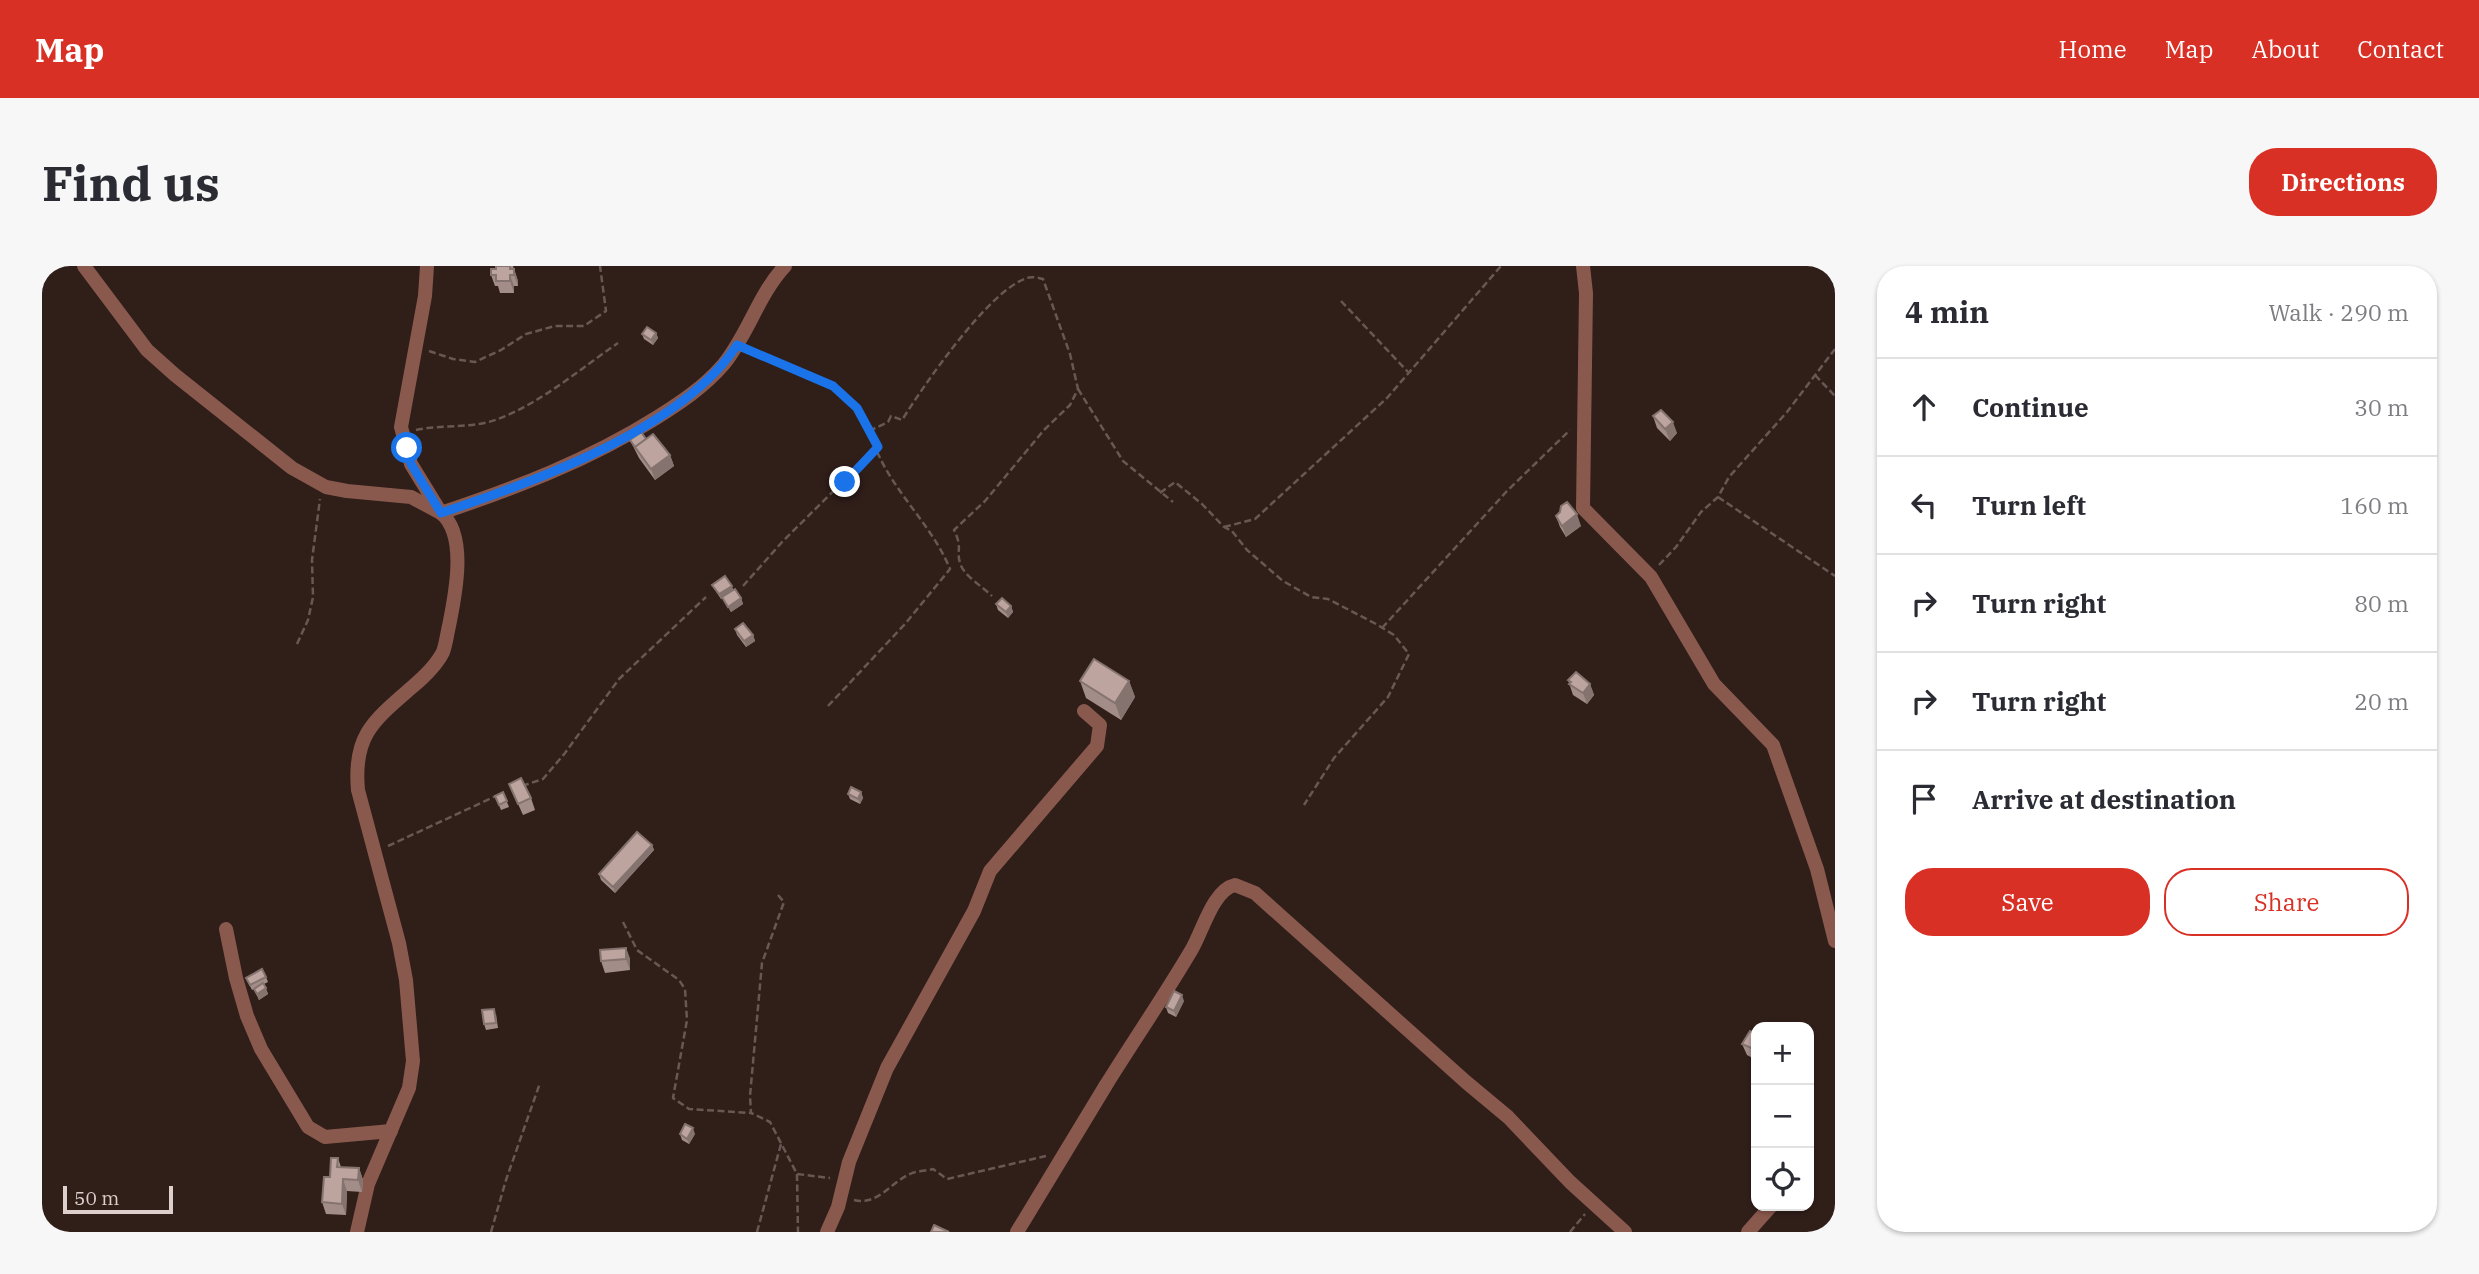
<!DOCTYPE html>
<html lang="en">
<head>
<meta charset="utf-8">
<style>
	:root { --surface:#fff; --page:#f7f7f7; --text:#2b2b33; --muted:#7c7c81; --line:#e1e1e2; --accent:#d93025 }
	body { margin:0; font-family:"IBM Plex Serif",serif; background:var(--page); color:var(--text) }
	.controls { position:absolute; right:21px; bottom:21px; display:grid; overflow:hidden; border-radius:14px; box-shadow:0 2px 5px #0004 }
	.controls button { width:63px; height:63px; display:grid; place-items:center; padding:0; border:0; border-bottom:2px solid var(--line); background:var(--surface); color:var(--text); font:35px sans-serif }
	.scale { position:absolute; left:21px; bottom:18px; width:110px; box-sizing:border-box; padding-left:7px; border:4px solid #dccfcc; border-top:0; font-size:19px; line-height:24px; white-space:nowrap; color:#dccfcc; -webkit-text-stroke:5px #301e19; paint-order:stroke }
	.stop { position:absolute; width:21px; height:21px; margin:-16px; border:5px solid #1a73e8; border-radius:50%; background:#fff }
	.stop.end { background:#1a73e8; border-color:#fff; box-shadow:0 2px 7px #0008 }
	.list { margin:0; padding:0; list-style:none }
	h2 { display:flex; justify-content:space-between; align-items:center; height:91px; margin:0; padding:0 28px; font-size:30px }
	h2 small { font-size:23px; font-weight:400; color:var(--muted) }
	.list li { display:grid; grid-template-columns:46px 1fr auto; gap:21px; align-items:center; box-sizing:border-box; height:98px; padding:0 28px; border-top:2px solid var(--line) }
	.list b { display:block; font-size:26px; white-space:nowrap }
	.list em { font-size:23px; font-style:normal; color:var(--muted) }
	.actions { display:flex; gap:14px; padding:21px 28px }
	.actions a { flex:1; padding:16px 0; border:2px solid var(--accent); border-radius:28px; text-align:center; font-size:24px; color:var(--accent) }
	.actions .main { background:var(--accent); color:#fff }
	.icon { flex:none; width:38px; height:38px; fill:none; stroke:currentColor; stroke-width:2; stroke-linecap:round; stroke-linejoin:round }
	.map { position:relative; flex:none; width:1793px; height:966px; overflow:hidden; border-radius:28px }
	header { display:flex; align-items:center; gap:42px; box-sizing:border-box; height:98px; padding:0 35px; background:var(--accent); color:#fff }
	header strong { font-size:33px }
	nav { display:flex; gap:38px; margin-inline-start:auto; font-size:24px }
	.intro { display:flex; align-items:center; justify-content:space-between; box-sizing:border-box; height:168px; padding:0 42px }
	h1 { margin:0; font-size:49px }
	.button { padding:18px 32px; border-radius:28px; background:var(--accent); color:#fff; font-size:24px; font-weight:700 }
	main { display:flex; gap:42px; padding:0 42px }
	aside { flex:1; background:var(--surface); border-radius:28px; box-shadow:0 2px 5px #0004 }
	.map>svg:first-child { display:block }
</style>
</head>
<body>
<header>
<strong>Map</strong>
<nav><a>Home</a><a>Map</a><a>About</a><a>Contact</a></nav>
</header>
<div class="intro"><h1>Find us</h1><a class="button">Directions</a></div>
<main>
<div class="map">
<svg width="1793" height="966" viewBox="0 0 1793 966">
	<rect width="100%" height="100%" fill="#301e19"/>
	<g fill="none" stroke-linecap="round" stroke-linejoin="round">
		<g stroke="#685753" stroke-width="2.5" stroke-dasharray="7 3.5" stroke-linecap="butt">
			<polyline points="1299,35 1366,106"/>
			<polyline points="387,85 411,93 433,96 459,84 484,68 513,60 542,60 564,45 558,0"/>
			<polyline points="1773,109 1793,130"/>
			<polyline points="1036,123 1081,195 1131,236"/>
			<path d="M374,164c27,-6 56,-1 82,-11 43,-16 82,-50 120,-76"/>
			<path d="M827,165l19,-9 3,-6 11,4c22,-35 87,-130 125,-142 5,-2 11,0 16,1l27,75 8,35 -8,16 -26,25 -59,71 -31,29c9,18 2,20 6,33 3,12 23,24 32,33"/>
			<polyline points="1118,227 1133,216 1160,238 1182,261 1190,265 1205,284 1241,315 1269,331 1286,333 1334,358 1352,369 1367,388 1346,431 1292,492 1262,539"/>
			<polyline points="1676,231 1793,310"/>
			<polyline points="1182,261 1213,253 1345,132 1459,0"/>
			<polyline points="1617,299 1634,281 1659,246 1676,231 1687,211 1745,146 1793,83"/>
			<polyline points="701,320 741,275 836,181 815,142 791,120 708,84"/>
			<polyline points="1340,362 1465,225 1528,164"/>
			<polyline points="255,378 266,354 271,331 270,294 278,233"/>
			<path d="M786,440l77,-82 45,-55c-18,-44 -56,-76 -74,-120"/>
			<polyline points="480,520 501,513 523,487 577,413 664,331"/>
			<polyline points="346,580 454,530"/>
			<polyline points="736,629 742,636 720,697 708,830 709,847 728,856 755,908 788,912"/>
			<polyline points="581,656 595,684 637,714 643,723 645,754 631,832 647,843 709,847"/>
			<polyline points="755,908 756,966"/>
			<path d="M812,934c24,6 37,-18 56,-26 6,-3 16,-3 23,-5l14,10 99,-23"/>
			<polyline points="449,966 464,914 498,817"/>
			<polyline points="715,966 739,878"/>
			<polyline points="1528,966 1543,948"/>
		</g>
		<g stroke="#8a594e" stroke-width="14">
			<path d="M42,0l63,84 28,25 117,93 34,19 21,4 64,6 30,16c75,-25 148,-53 215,-95 24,-15 48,-31 67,-53 25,-30 35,-70 62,-99"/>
			<polyline points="1541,0 1544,27 1541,242 1609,311 1672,418 1731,479 1775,603 1793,675"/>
			<polyline points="184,663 194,712 205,750 219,783 266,861 283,871 349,865"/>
			<path d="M315,966l11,-48 41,-96 4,-27 -7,-81 -7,-37 -41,-153c-5,-54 15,-69 53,-102 12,-10 25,-22 32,-36 3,-8 4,-18 6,-26 6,-30 19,-91 -8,-113l-30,-49 -10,-37 24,-131 2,-30"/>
			<polyline points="785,966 796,941 807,896 845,802 932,645 948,605 1055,480 1058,459 1042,445"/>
			<path d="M975,966c30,-49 59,-98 89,-147 28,-45 59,-90 86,-136 11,-19 21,-59 43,-64l20,8 211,189 42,35 62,65 55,50"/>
			<polyline points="1706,966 1729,940"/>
		</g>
	</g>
	<g fill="#a38d88">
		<polygon points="454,0 471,0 476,15 476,20 472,20 472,27 458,27 456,20 453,20 449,9 454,3"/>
		<polygon points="614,67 616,72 611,79 602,73 600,68"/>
		<polygon points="1611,150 1635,167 1628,175 1615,162"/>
		<polygon points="604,173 628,189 632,200 613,214 597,192 588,174"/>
		<polygon points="1518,246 1539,260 1524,271 1518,261 1514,250"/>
		<polygon points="670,319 691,324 699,332 701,338 689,346 681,332 679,333 673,324"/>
		<polygon points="954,338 969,340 971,346 966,352 956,344"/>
		<polygon points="693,363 711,369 713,375 704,381 695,369"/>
		<polygon points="1526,414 1548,418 1552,429 1545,438 1531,429"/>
		<polygon points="1038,415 1087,415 1093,431 1079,454 1044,432"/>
		<polygon points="467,518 489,532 493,544 481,549"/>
		<polygon points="461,526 467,541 459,544 453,530"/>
		<polygon points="819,526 821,532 818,538 808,533 806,528"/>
		<polygon points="610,579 612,584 573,627 559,614 557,608"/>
		<polygon points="584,682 588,693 588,704 563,707 559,695"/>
		<polygon points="224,711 226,716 222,718 226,728 217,734 212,723 210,724 204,712"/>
		<polygon points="1142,735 1134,751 1126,747 1124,741"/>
		<polygon points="454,748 456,762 444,764 442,758"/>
		<polygon points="1714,768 1714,794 1705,789 1700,778"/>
		<polygon points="638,868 653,868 647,878 640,874"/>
		<polygon points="296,892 299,901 317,902 321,914 320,926 305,925 304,949 284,948 280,936 288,911"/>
	</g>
	<g fill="#84736f">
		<polygon points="472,3 476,15 476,20 472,9"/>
		<polygon points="468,9 472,20 472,27 468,15"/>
		<polygon points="614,67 616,72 611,79 609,74"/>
		<polygon points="1631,156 1635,167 1628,175 1623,163"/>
		<polygon points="628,189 632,200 613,214 609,203"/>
		<polygon points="1535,248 1539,260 1524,271 1520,260"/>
		<polygon points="690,320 692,325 679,333 677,328"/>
		<polygon points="699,332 701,338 689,346 686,341"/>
		<polygon points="969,340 971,346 966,352 964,346"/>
		<polygon points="711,369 713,375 704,381 702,375"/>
		<polygon points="1087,415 1093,431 1079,454 1073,437"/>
		<polygon points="1548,418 1552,429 1545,438 1541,427"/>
		<polygon points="819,526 821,532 818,538 816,533"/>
		<polygon points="610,579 612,584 573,627 571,621"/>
		<polygon points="584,682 588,693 588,704 584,693"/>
		<polygon points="224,722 226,728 217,734 215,728"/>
		<polygon points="1140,729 1142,735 1134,751 1132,745"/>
		<polygon points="651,862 653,868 647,878 645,873"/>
		<polygon points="1767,889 1770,899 1767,903"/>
		<polygon points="317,902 321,914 320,926 316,914"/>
		<polygon points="301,913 305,925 304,949 300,938"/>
	</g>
	<g fill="#bda49e" stroke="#84736f" stroke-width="2">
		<polygon points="454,0 468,0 468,3 472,3 472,9 468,9 468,15 454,15 454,9 449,9 449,3 454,3"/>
		<polygon points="605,61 614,67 609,74 600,68"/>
		<polygon points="1619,144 1631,156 1623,163 1611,150"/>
		<polygon points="599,166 604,173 593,181 588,174"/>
		<polygon points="611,168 628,189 609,203 593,181"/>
		<polygon points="1525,236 1535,248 1520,260 1514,250 1518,246 1519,240"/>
		<polygon points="683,310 690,320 677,328 670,319"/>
		<polygon points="693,323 699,332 686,341 680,331"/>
		<polygon points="960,332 969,340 964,346 954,338"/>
		<polygon points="701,357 711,369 702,375 693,363"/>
		<polygon points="1052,393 1087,415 1073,437 1038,415"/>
		<polygon points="1534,406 1548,418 1541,427 1527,418 1529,416 1526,414"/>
		<polygon points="479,512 489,532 476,538 467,518"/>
		<polygon points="809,521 819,526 816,533 806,528"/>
		<polygon points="461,526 465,535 457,539 453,530"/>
		<polygon points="595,566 610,579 571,621 557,608"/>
		<polygon points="584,682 584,693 559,695 558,684"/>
		<polygon points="220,703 224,711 208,719 204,712"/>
		<polygon points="221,717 224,722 215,728 212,723"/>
		<polygon points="1132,725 1140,729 1132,745 1124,741"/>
		<polygon points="452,743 454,757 442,758 440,744"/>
		<polygon points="1708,765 1714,768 1714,784 1700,778"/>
		<polygon points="643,858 651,862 645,873 638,868"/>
		<polygon points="289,892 296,892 295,901 317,902 316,914 301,913 300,938 280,936 282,911 288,911"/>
		<polygon points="892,959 907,966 889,966"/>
	</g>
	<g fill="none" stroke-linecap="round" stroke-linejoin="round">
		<path stroke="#1a73e8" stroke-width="9" d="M365,182l4,16 30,49c93,-31 241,-84 296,-168l96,41 24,22 21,39 -33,35"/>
	</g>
</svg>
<div class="controls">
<button>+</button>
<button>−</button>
<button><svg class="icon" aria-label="locate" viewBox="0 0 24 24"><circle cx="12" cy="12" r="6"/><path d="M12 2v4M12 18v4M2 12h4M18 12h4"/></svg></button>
</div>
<div class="scale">50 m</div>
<div class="stop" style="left:365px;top:182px"></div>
<div class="stop end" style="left:803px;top:216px"></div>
</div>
<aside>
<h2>4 min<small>Walk · 290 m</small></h2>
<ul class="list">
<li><svg class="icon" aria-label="ahead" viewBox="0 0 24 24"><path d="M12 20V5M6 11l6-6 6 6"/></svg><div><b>Continue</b></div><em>30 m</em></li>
<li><svg class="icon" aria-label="left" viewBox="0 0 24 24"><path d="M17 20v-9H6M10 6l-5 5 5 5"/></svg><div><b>Turn left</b></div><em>160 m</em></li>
<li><svg class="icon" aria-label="right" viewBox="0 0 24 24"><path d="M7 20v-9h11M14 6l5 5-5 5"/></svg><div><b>Turn right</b></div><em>80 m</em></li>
<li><svg class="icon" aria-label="right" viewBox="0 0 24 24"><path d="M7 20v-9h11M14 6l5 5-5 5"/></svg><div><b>Turn right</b></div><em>20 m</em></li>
<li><svg class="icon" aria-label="arrive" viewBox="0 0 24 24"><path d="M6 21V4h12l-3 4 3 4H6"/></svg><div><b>Arrive at destination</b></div></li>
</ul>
<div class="actions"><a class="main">Save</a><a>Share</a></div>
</aside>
</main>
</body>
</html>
